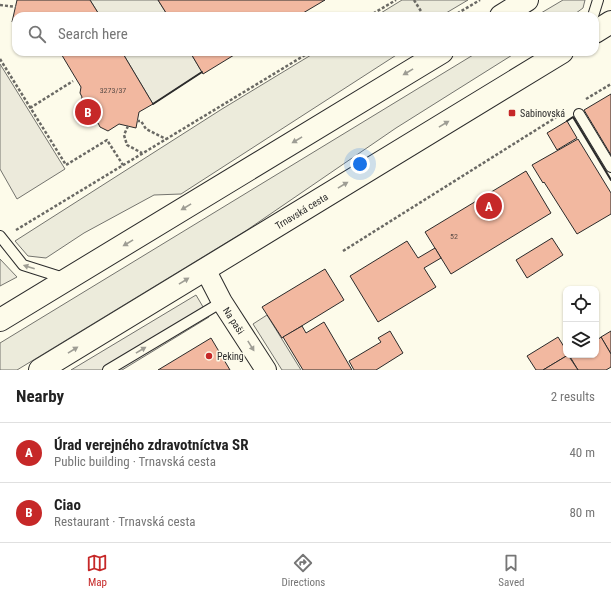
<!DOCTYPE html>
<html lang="en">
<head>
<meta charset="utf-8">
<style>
	:root { --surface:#fff; --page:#f6f6f6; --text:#222; --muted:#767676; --line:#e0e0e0; --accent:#c62828 }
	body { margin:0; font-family:"Roboto Condensed",sans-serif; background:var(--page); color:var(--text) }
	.controls { position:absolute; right:12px; bottom:12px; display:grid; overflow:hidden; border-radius:8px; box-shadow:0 1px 3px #0004 }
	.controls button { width:36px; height:36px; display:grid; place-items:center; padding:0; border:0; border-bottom:1px solid var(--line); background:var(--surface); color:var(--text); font:20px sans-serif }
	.you { position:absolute; left:360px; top:164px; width:14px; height:14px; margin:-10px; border:3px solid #fff; border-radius:50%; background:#1a73e8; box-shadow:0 0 0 6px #1a73e833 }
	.badge { display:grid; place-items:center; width:26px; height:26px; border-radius:50%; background:var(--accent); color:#fff; font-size:13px; font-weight:700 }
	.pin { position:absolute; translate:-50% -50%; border:2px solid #fff; box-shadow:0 1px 4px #0006 }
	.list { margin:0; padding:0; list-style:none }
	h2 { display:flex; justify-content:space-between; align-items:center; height:52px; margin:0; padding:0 16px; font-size:17px }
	h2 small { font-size:13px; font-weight:400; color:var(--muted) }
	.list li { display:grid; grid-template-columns:26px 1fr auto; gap:12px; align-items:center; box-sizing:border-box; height:60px; padding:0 16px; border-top:1px solid var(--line) }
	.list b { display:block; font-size:15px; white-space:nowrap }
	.list p { margin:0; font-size:13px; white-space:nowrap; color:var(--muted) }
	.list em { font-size:13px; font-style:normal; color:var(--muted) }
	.icon { flex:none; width:22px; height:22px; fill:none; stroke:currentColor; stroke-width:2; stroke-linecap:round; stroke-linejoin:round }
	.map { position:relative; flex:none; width:611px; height:370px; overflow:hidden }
	.search { position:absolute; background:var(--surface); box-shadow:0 1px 3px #0004; left:12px; right:12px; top:12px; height:44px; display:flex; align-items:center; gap:10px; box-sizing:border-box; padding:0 14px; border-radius:12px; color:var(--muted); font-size:15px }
	.sheet { height:172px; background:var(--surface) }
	nav { display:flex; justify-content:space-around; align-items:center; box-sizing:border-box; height:56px; border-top:1px solid var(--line); background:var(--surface); font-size:11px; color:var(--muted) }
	nav a { display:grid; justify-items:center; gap:2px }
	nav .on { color:var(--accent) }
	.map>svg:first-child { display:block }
</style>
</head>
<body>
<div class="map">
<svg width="611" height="370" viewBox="0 0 611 370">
	<rect width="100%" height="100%" fill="#fdfbea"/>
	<g fill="#ecebdb" stroke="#74746e">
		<polygon points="402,0 468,0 441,16 376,16"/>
		<polygon points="563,0 585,0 583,8 572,16 536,16"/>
		<polygon points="316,52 401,52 181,194 154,195 84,233 46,258 28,256 15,241 222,109"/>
		<polygon points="478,52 517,52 396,128 247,230 17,370 0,370 0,343"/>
	</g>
	<g fill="#eceadb" stroke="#74746e">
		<polygon points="90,0 158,0 168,16 100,16"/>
		<polygon points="122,52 190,52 202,72 153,104"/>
		<polygon points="0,64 65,169 17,199 0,169"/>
		<polygon points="0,259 17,277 0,286"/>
		<polygon points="196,295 209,317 122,370 71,370"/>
		<polygon points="267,315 301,370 282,370 253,324"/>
	</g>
	<g fill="#f2b8a0" stroke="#2b2b2b">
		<polygon points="17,0 90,0 100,16 16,16 16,23 12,22"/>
		<polygon points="158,0 325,0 298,16 168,16"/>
		<polygon points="60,52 122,52 153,104 139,112 136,128 119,124 108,131 100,127 98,123 76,119 82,97 80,93 81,87"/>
		<polygon points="190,52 239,52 203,74"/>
		<polygon points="611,94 611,155 584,110"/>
		<polygon points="567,121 577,138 557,150 547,133"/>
		<polygon points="578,139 611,193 611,214 577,234 544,182 543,183 532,165"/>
		<polygon points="526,171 551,213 451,274 425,232"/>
		<polygon points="552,238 563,255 527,278 516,260"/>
		<polygon points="407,241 418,258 435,248 441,258 424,268 436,287 378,322 350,276"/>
		<polygon points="325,269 344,300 282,338 262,307"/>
		<polygon points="324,322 352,370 303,370 283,337 302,326 306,333"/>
		<polygon points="390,331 403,353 376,370 354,370 349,361 381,342 378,338"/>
		<polygon points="611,331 611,354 601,337"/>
		<polygon points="558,337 566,350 566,355 568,355 543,370 536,370 527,356"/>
		<polygon points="601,337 611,354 611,367 606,370 578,370 569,355 596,355 596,341"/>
		<polygon points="211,338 230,370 158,370"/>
		<polygon points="568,355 578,370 543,370"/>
	</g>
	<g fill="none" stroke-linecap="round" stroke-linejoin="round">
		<defs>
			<g id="service">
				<polyline points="593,16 598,0"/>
				<polyline points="579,114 611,167"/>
				<polyline points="0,236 23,265 67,279"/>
				<polyline points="108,370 222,302"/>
			</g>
			<g id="minor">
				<path id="s1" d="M205,269l17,33 44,68"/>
			</g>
			<g id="primary">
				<polyline points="501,16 527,0"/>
				<polyline points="595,32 611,22"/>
				<polyline points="0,320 442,52"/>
				<path id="s2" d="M40,370l522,-318"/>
			</g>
		</defs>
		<use href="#service" stroke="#2b2b2b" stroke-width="12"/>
		<use href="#minor" stroke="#2b2b2b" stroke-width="22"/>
		<use href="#primary" stroke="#2b2b2b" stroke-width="24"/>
		<g stroke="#6a6964" stroke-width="2.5" stroke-dasharray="3 2" stroke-linecap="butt">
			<polyline points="414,0 424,16"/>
			<polyline points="0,5 16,7"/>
			<polyline points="369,16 396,0"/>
			<polyline points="453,16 480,0"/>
			<polyline points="0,59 66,165 107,140 123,165"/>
			<polyline points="586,99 611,84"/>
			<polyline points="30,108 73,81"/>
			<polyline points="137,121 141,121 146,129 166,139"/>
			<polyline points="128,126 124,135 127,145 142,153"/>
			<polyline points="16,230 310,52"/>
			<polyline points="343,251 563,113"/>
		</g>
		<use href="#service" stroke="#fdfbea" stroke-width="10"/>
		<use href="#minor" stroke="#fdfbea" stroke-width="20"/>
		<use href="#primary" stroke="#fdfbea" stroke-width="22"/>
		<g stroke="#2b2b2b" stroke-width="2">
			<polyline points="153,104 202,72"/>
			<polyline points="567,121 573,117 611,180"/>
		</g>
	</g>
	<defs><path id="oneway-solid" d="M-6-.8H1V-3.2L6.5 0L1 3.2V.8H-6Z"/></defs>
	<g fill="#9e9d94">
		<use href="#oneway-solid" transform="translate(408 72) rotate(149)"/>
		<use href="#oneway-solid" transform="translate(444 124) rotate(-31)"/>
		<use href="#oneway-solid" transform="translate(297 140) rotate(149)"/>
		<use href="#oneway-solid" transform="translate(343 185) rotate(-31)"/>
		<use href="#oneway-solid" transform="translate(186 207) rotate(149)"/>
		<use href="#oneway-solid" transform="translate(128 243) rotate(149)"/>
		<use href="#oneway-solid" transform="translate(29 267) rotate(-162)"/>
		<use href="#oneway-solid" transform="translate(184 281) rotate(-32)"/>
		<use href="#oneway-solid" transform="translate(251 346) rotate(58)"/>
		<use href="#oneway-solid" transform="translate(73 350) rotate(-32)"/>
		<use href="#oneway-solid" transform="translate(141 350) rotate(-31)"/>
	</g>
	<g fill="#c62828" stroke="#fdfbea" stroke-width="1.5">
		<rect x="508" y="109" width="8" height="8" rx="2"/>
		<circle cx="209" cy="356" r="4"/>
	</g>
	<g text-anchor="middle" stroke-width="3" stroke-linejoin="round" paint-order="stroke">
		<g font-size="8" fill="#5d4e48">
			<text x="113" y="93">3273/37</text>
			<text x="454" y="239">52</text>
		</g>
		<g font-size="10" fill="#2b2b2b" stroke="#fdfbea" text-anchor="start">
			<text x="520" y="117">Sabinovská</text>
			<text x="217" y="360">Peking</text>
		</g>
		<g font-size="10" fill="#2b2b2b" stroke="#fdfbea">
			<text dy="4" stroke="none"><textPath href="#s2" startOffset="306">Trnavská cesta</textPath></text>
			<text dy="4" stroke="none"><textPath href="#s1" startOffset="59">Na paši</textPath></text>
		</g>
	</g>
</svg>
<div class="controls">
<button><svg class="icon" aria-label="locate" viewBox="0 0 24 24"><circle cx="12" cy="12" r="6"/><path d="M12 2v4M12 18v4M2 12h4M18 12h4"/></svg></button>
<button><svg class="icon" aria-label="layers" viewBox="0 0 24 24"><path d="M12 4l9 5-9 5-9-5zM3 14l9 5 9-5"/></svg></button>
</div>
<div class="you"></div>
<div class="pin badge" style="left:489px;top:206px">A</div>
<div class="pin badge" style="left:88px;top:112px">B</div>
<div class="search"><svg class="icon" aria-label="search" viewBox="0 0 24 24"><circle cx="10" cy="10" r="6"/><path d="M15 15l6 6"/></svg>Search here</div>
</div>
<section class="sheet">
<h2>Nearby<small>2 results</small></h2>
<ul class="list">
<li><span class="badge">A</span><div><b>Úrad verejného zdravotníctva SR</b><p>Public building · Trnavská cesta</p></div><em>40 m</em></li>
<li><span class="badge">B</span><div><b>Ciao</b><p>Restaurant · Trnavská cesta</p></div><em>80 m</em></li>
</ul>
</section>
<nav>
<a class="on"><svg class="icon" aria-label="map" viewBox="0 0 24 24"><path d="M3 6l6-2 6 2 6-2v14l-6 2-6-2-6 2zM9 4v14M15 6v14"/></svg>Map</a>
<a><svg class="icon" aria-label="directions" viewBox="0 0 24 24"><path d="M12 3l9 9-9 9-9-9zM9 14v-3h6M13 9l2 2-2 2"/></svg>Directions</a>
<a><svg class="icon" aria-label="saved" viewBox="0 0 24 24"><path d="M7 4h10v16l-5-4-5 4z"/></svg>Saved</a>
</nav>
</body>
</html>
